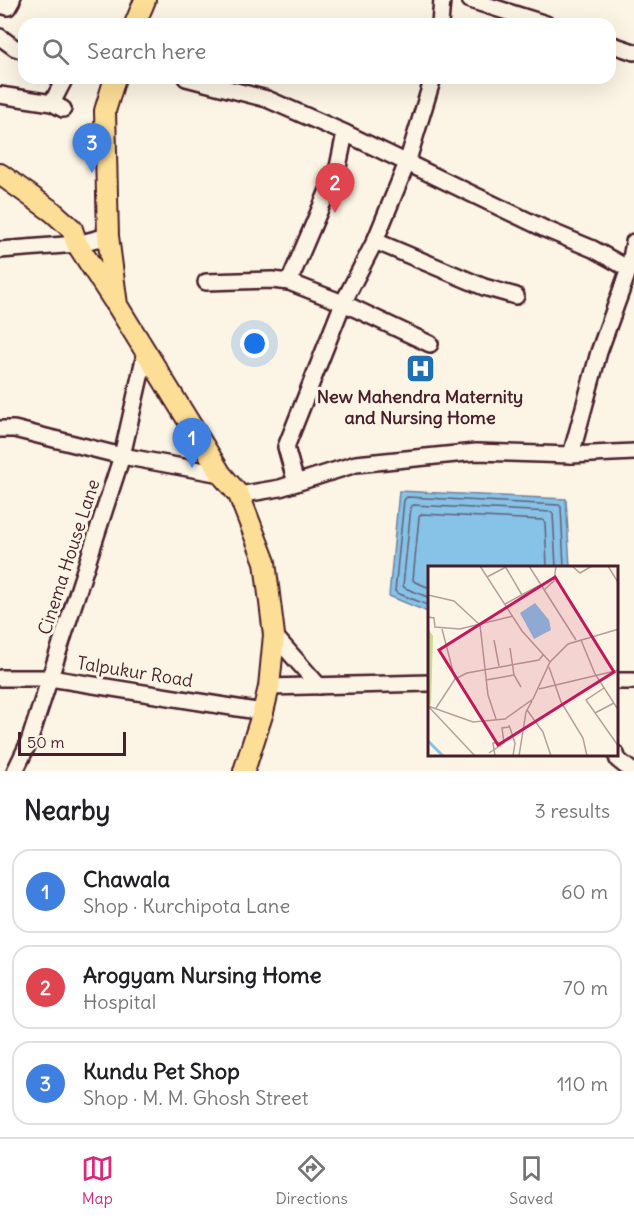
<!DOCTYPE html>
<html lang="en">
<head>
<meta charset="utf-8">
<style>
	:root { --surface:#fff; --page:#f6f6f6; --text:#202124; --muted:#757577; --line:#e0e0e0; --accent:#db2777 }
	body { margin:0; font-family:Delius,sans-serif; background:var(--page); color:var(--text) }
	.scale { position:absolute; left:18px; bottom:15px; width:108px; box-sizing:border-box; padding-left:6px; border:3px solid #4a1f2b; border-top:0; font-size:16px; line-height:21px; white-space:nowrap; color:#4a1f2b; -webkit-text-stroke:4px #fcf5e5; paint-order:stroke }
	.you { position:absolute; left:255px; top:344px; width:21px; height:21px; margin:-15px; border:4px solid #fff; border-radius:50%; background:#1a73e8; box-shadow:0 0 0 9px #1a73e833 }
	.badge { display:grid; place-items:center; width:39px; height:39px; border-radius:50%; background:var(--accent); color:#fff; font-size:20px; font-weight:700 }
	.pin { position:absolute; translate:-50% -50px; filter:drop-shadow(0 2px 3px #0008) }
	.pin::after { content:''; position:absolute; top:32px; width:21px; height:18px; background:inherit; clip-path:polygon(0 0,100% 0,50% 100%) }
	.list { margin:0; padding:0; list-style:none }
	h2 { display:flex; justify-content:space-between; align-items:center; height:78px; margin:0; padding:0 24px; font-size:26px }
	h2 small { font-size:20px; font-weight:400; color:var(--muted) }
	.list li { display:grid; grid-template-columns:39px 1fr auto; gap:18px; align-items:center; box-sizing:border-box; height:84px; margin:0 12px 12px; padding:0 12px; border:2px solid var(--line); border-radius:18px }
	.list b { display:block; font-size:22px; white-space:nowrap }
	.list p { margin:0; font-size:20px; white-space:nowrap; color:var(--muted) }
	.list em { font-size:20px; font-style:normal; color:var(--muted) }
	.icon { flex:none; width:33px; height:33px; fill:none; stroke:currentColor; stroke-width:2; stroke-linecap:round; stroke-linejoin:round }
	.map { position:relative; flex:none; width:634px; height:771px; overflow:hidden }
	.search { position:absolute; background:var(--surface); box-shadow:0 6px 24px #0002; left:18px; right:18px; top:18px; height:66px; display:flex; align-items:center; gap:15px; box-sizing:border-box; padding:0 21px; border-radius:18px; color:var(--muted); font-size:22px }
	.sheet { height:366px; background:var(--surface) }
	nav { display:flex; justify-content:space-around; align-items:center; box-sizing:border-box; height:84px; border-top:2px solid var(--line); background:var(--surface); font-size:16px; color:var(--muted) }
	nav a { display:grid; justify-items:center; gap:3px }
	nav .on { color:var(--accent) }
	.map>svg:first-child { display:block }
</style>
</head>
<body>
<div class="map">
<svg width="634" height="771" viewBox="0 0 634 771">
	<rect width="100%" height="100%" fill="#fcf5e5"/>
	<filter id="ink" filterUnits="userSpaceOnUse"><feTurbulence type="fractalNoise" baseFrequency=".0167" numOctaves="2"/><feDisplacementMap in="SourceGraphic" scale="12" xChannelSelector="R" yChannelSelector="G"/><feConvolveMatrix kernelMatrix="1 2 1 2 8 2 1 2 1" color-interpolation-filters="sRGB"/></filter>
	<g filter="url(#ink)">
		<polygon fill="#87c2e7" stroke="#6f819c" stroke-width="1.5" points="399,491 566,499 570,567 430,567 430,613 389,596"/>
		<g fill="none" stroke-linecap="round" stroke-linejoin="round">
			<g stroke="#626076" stroke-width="1.5">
				<polyline points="430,588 415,582 413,580 419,517 422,514 543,520 545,523 547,567"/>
				<polyline points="430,598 405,588 403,586 411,507 413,505 552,512 553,514 556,567"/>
				<polyline points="430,606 397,593 395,591 404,500 407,497 559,505 561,507 564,567"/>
			</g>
			<defs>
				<g id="minor">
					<polyline points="470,0 546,24"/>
					<polyline points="0,5 8,7 12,0"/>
					<polyline points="440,24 442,0"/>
					<polyline points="0,37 15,48 24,51"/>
					<polyline points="610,44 634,52"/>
					<polyline points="186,78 267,99 345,133 545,229 593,249 629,269 634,268"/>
					<polyline points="0,95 52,103 63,109"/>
					<polyline points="52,103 65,78"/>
					<polyline points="375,241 484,287 516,296"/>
					<polyline points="0,250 77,244 108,236"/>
					<polyline points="206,282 272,280 289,282 343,303 430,344"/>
					<polyline points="289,282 338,167 345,133"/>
					<polyline points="0,429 14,429 122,456 221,474"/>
					<polyline points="571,455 599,352 629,269 634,242"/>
					<polyline points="296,483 286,447 343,303 375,241 407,163 433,78"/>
					<polyline points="239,495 280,488 356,464 476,452 571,455 634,452"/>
					<polyline points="274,635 319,686"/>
					<polyline points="0,678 50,678 263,712"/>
					<polyline points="618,681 634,681"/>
					<polyline points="269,687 430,683"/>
					<polyline points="616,754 618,760 632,771"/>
					<polyline points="15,771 29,742 122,456 146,350"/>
				</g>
				<g id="major">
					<polyline points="135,24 145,0"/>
					<polyline points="115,78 105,111 108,236 117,305 221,474 239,495 265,562 274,635 269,687 263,712 244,771"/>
					<polyline points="0,174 53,212 72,229 77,244 114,301"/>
				</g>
			</defs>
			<use href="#minor" stroke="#4a1f2b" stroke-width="20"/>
			<use href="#major" stroke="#4a1f2b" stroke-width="24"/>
			<use href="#minor" stroke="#fcf5e5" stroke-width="15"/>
			<use href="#major" stroke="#fcde96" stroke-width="20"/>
		</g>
	</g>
	<defs>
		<symbol id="hospital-square" viewBox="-11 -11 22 22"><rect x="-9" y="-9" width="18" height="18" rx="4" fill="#1f6fb2" stroke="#fcf5e5"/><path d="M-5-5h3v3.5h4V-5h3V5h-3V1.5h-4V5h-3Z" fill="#fff"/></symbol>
	</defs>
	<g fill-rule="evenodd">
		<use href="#hospital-square" x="404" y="352" width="33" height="33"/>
	</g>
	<g text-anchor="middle" stroke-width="6" stroke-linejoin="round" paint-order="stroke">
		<g font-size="18" font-weight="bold" fill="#4a1f2b" stroke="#fcf5e5">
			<text x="420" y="403">New Mahendra Maternity<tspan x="420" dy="21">and Nursing Home</tspan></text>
		</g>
		<g font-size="18" fill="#4a1f2b" stroke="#fcf5e5">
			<text transform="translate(69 557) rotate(-72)" y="6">Cinema House Lane</text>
			<text transform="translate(135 672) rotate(9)" y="6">Talpukur Road</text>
		</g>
	</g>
	<g transform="translate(428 566)">
		<rect width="190" height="190" fill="#fcf5e5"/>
		<path d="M0,62l5,8 -2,69 -3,-1z" fill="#cadb8f"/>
		<path d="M107,37l14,17 2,10 -17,9 -14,-26z" fill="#87c2e7"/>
		<path fill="none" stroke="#87c2e7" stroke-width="3" d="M0,175l15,15"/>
		<path fill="none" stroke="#b59f9b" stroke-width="1.5" d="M52,0l42,65 28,31M77,0l17,29M101,0l47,74M144,0l8,7 12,-7M180,0l11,18M59,11l19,-10M116,24l10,-9 2,-15M0,29l26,6 26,24 8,70 8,24M77,38l35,-19M0,51l6,1 1,9 25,2 53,-13M14,63l13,50M66,74l5,26M153,74l14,34 24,37M82,82l4,27 7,12M121,101l12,35 22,36 4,18M58,114l28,-5M176,122l-18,12 33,47M111,123l80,-19M0,140l45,16 32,-3 28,-20 17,-37 18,-18 51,-15M0,140l47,50M8,142l19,-29 12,-6 72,-13 4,-5M99,144l16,22 8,24M167,147l19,-10M81,159l6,18 -2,13M61,187l15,-10 -2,-15 7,-1M67,190l-2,-13h6l1,4M91,190l7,-44 6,-11"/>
		<path fill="#c2185b" fill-opacity="0.15" stroke="#c2185b" stroke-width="3" d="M127,11l59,95 -116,73 -59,-95z"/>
		<rect width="190" height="190" fill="none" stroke="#4a1f2b" stroke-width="3"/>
	</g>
</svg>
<div class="scale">50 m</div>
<div class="you"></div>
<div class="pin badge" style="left:192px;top:468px;background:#3f7fe0">1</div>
<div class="pin badge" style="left:335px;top:213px;background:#e0444e">2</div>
<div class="pin badge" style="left:92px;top:173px;background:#3f7fe0">3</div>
<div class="search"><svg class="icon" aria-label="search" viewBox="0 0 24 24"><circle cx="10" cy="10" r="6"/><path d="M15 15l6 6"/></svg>Search here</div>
</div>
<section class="sheet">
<h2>Nearby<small>3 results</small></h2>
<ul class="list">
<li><span class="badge" style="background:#3f7fe0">1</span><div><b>Chawala</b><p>Shop · Kurchipota Lane</p></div><em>60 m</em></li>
<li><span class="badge" style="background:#e0444e">2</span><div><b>Arogyam Nursing Home</b><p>Hospital</p></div><em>70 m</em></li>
<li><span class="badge" style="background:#3f7fe0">3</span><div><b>Kundu Pet Shop</b><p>Shop · M. M. Ghosh Street</p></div><em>110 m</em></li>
</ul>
</section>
<nav>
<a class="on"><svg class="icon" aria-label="map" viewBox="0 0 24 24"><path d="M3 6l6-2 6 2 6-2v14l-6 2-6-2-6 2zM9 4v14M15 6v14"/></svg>Map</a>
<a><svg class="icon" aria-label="directions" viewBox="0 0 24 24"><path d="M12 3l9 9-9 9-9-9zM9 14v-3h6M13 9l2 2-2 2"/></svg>Directions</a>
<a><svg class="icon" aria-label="saved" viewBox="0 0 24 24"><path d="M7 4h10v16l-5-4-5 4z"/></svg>Saved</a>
</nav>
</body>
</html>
